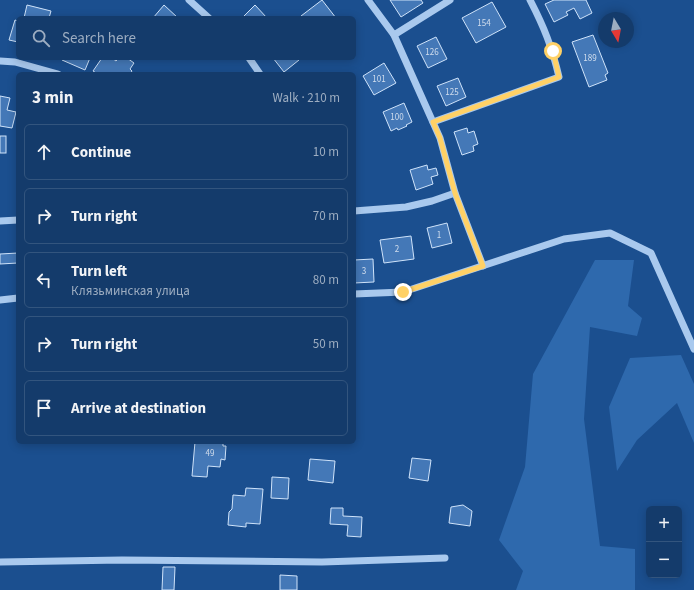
<!DOCTYPE html>
<html lang="en">
<head>
<meta charset="utf-8">
<style>
	:root { --surface:#143b6b; --page:#214673; --text:#f1f3f6; --muted:#9dadc1; --line:#33557e }
	body { margin:0; font-family:"Source Sans 3",sans-serif; background:var(--page); color:var(--text) }
	.controls { position:absolute; right:12px; bottom:12px; display:grid; overflow:hidden; border-radius:6px; box-shadow:0 2px 10px #0003 }
	.controls button { width:36px; height:36px; display:grid; place-items:center; padding:0; border:0; border-bottom:1px solid var(--line); background:var(--surface); color:var(--text); font:20px sans-serif }
	.compass { position:absolute; left:598px; top:12px; width:36px; height:36px; border-radius:50%; background:var(--surface); box-shadow:0 2px 10px #0003; rotate:170deg }
	.stop { position:absolute; width:12px; height:12px; margin:-9px; border:3px solid #ffd166; border-radius:50%; background:#fff }
	.stop.end { background:#ffd166; border-color:#fff; box-shadow:0 1px 4px #0008 }
	.list { margin:0; padding:0; list-style:none }
	h2 { display:flex; justify-content:space-between; align-items:center; height:52px; margin:0; padding:0 16px; font-size:17px }
	h2 small { font-size:13px; font-weight:400; color:var(--muted) }
	.list li { display:grid; grid-template-columns:26px 1fr auto; gap:12px; align-items:center; box-sizing:border-box; height:56px; margin:0 8px 8px; padding:0 8px; border:1px solid var(--line); border-radius:6px }
	.list b { display:block; font-size:15px; white-space:nowrap }
	.list p { margin:0; font-size:13px; white-space:nowrap; color:var(--muted) }
	.list em { font-size:13px; font-style:normal; color:var(--muted) }
	.icon { flex:none; width:22px; height:22px; fill:none; stroke:currentColor; stroke-width:2; stroke-linecap:round; stroke-linejoin:round }
	.map { position:relative; flex:none; width:694px; height:590px; overflow:hidden }
	.search { position:absolute; background:var(--surface); box-shadow:0 2px 10px #0003; left:16px; top:16px; width:340px; height:44px; display:flex; align-items:center; gap:10px; box-sizing:border-box; padding:0 14px; border-radius:6px; color:var(--muted); font-size:15px }
	.panel { position:absolute; background:var(--surface); box-shadow:0 2px 10px #0003; left:16px; top:72px; width:340px; height:372px; border-radius:6px }
	.map>svg:first-child { display:block }
</style>
</head>
<body>
<div class="map">
<svg width="694" height="590" viewBox="0 0 694 590">
	<rect width="100%" height="100%" fill="#1b4f8f"/>
	<g fill="#2e69ad">
		<polygon points="595,260 634,260 628,306 642,318 637,336 590,327 584,419 600,546 635,549 635,590 516,590 523,571 499,540 525,467 533,374"/>
		<polygon points="681,355 694,384 694,443 677,403 637,440 617,471 609,407 630,358"/>
	</g>
	<g fill="#4478b7" stroke="#cfe3fa">
		<polygon points="322,0 336,18 303,18 301,16"/>
		<polygon points="390,0 421,0 423,3 401,17"/>
		<polygon points="554,0 586,0 592,13 580,19 574,8 566,12 568,15 554,22 545,4"/>
		<polygon points="492,2 506,27 476,43 462,18"/>
		<polygon points="27,5 51,11 49,18 24,18"/>
		<polygon points="164,5 178,18 153,18"/>
		<polygon points="255,5 267,18 242,18"/>
		<polygon points="15,20 18,21 18,42 9,40"/>
		<polygon points="593,35 608,73 605,75 607,80 589,87 572,42"/>
		<polygon points="436,37 447,59 428,68 417,46"/>
		<polygon points="63,58 90,58 85,70 62,60"/>
		<polygon points="102,58 112,58 116,61 119,58 127,58 134,63 130,69 132,71 130,74 98,74 93,71"/>
		<polygon points="273,58 298,58 299,60 284,72"/>
		<polygon points="384,63 396,83 374,95 363,76"/>
		<polygon points="458,78 466,97 446,106 437,86"/>
		<polygon points="0,96 10,98 7,110 16,112 12,128 0,126"/>
		<polygon points="404,103 412,122 406,125 407,126 398,130 397,128 391,131 383,112"/>
		<polygon points="467,128 468,133 474,131 478,144 473,146 474,151 462,155 454,132"/>
		<rect x="0" y="136" width="6" height="17"/>
		<polygon points="427,165 428,170 436,168 438,175 431,177 433,184 416,190 410,170"/>
		<polygon points="447,223 452,243 432,248 427,228"/>
		<polygon points="411,236 414,259 384,263 380,240"/>
		<polygon points="18,253 18,263 0,264 0,254"/>
		<polygon points="373,259 374,282 354,283 354,260"/>
		<polygon points="195,442 223,442 223,446 226,446 225,460 221,459 220,467 208,466 207,477 192,476"/>
		<polygon points="412,458 431,460 428,481 409,478"/>
		<polygon points="310,459 335,461 333,483 308,480"/>
		<polygon points="272,477 289,478 288,499 271,498"/>
		<polygon points="246,488 263,489 260,524 246,523 246,527 228,525 229,512 232,509 233,495 245,496"/>
		<polygon points="463,505 472,511 470,526 449,523 451,507"/>
		<polygon points="331,508 343,508 343,516 362,517 361,537 347,536 348,525 330,524"/>
		<polygon points="163,567 175,567 174,590 162,590"/>
		<polygon points="280,575 297,576 297,590 280,590"/>
	</g>
	<g fill="none" stroke-linecap="round" stroke-linejoin="round">
		<g stroke="#a9c9ee" stroke-width="7">
			<polyline points="189,0 209,18"/>
			<polyline points="368,0 394,35 440,138 455,193 483,266"/>
			<polyline points="394,35 450,0"/>
			<polyline points="249,58 260,74"/>
			<polyline points="0,61 15,62 58,74"/>
			<path d="M433,122l126,-45c-7,-30 -15,-50 -29,-77"/>
			<polyline points="354,211 406,207 432,201 455,193"/>
			<polyline points="0,221 18,220"/>
			<polyline points="354,294 403,292 564,239 610,233 651,253 694,349"/>
			<polyline points="0,300 18,298"/>
			<polyline points="0,562 122,560 322,562 445,558"/>
		</g>
	</g>
	<g fill="none" stroke-linecap="round" stroke-linejoin="round">
		<polyline stroke="#ffd166" stroke-width="5" points="403,292 483,266 455,193 440,138 433,122 559,77 553,51"/>
	</g>
	<g text-anchor="middle" stroke-width="3.5" stroke-linejoin="round" paint-order="stroke">
		<g font-size="9" fill="#d0dded">
			<text x="484" y="26">154</text>
			<text x="432" y="55">126</text>
			<text x="590" y="61">189</text>
			<text x="379" y="82">101</text>
			<text x="452" y="95">125</text>
			<text x="397" y="120">100</text>
			<text x="439" y="238">1</text>
			<text x="397" y="252">2</text>
			<text x="364" y="274">3</text>
			<text x="210" y="456">49</text>
		</g>
	</g>
</svg>
<div class="controls">
<button>+</button>
<button>−</button>
</div>
<svg class="compass" viewBox="-18 -18 36 36"><path d="M0-13l5 13h-10z" fill="#e53935"/><path d="M0 13l5-13h-10z" fill="#9dadc1"/></svg>
<div class="stop" style="left:553px;top:51px"></div>
<div class="stop end" style="left:403px;top:292px"></div>
<div class="search"><svg class="icon" aria-label="search" viewBox="0 0 24 24"><circle cx="10" cy="10" r="6"/><path d="M15 15l6 6"/></svg>Search here</div>
<section class="panel">
<h2>3 min<small>Walk · 210 m</small></h2>
<ul class="list">
<li><svg class="icon" aria-label="ahead" viewBox="0 0 24 24"><path d="M12 20V5M6 11l6-6 6 6"/></svg><div><b>Continue</b></div><em>10 m</em></li>
<li><svg class="icon" aria-label="right" viewBox="0 0 24 24"><path d="M7 20v-9h11M14 6l5 5-5 5"/></svg><div><b>Turn right</b></div><em>70 m</em></li>
<li><svg class="icon" aria-label="left" viewBox="0 0 24 24"><path d="M17 20v-9H6M10 6l-5 5 5 5"/></svg><div><b>Turn left</b><p>Клязьминская улица</p></div><em>80 m</em></li>
<li><svg class="icon" aria-label="right" viewBox="0 0 24 24"><path d="M7 20v-9h11M14 6l5 5-5 5"/></svg><div><b>Turn right</b></div><em>50 m</em></li>
<li><svg class="icon" aria-label="arrive" viewBox="0 0 24 24"><path d="M6 21V4h12l-3 4 3 4H6"/></svg><div><b>Arrive at destination</b></div></li>
</ul>
</section>
</div>
</body>
</html>
